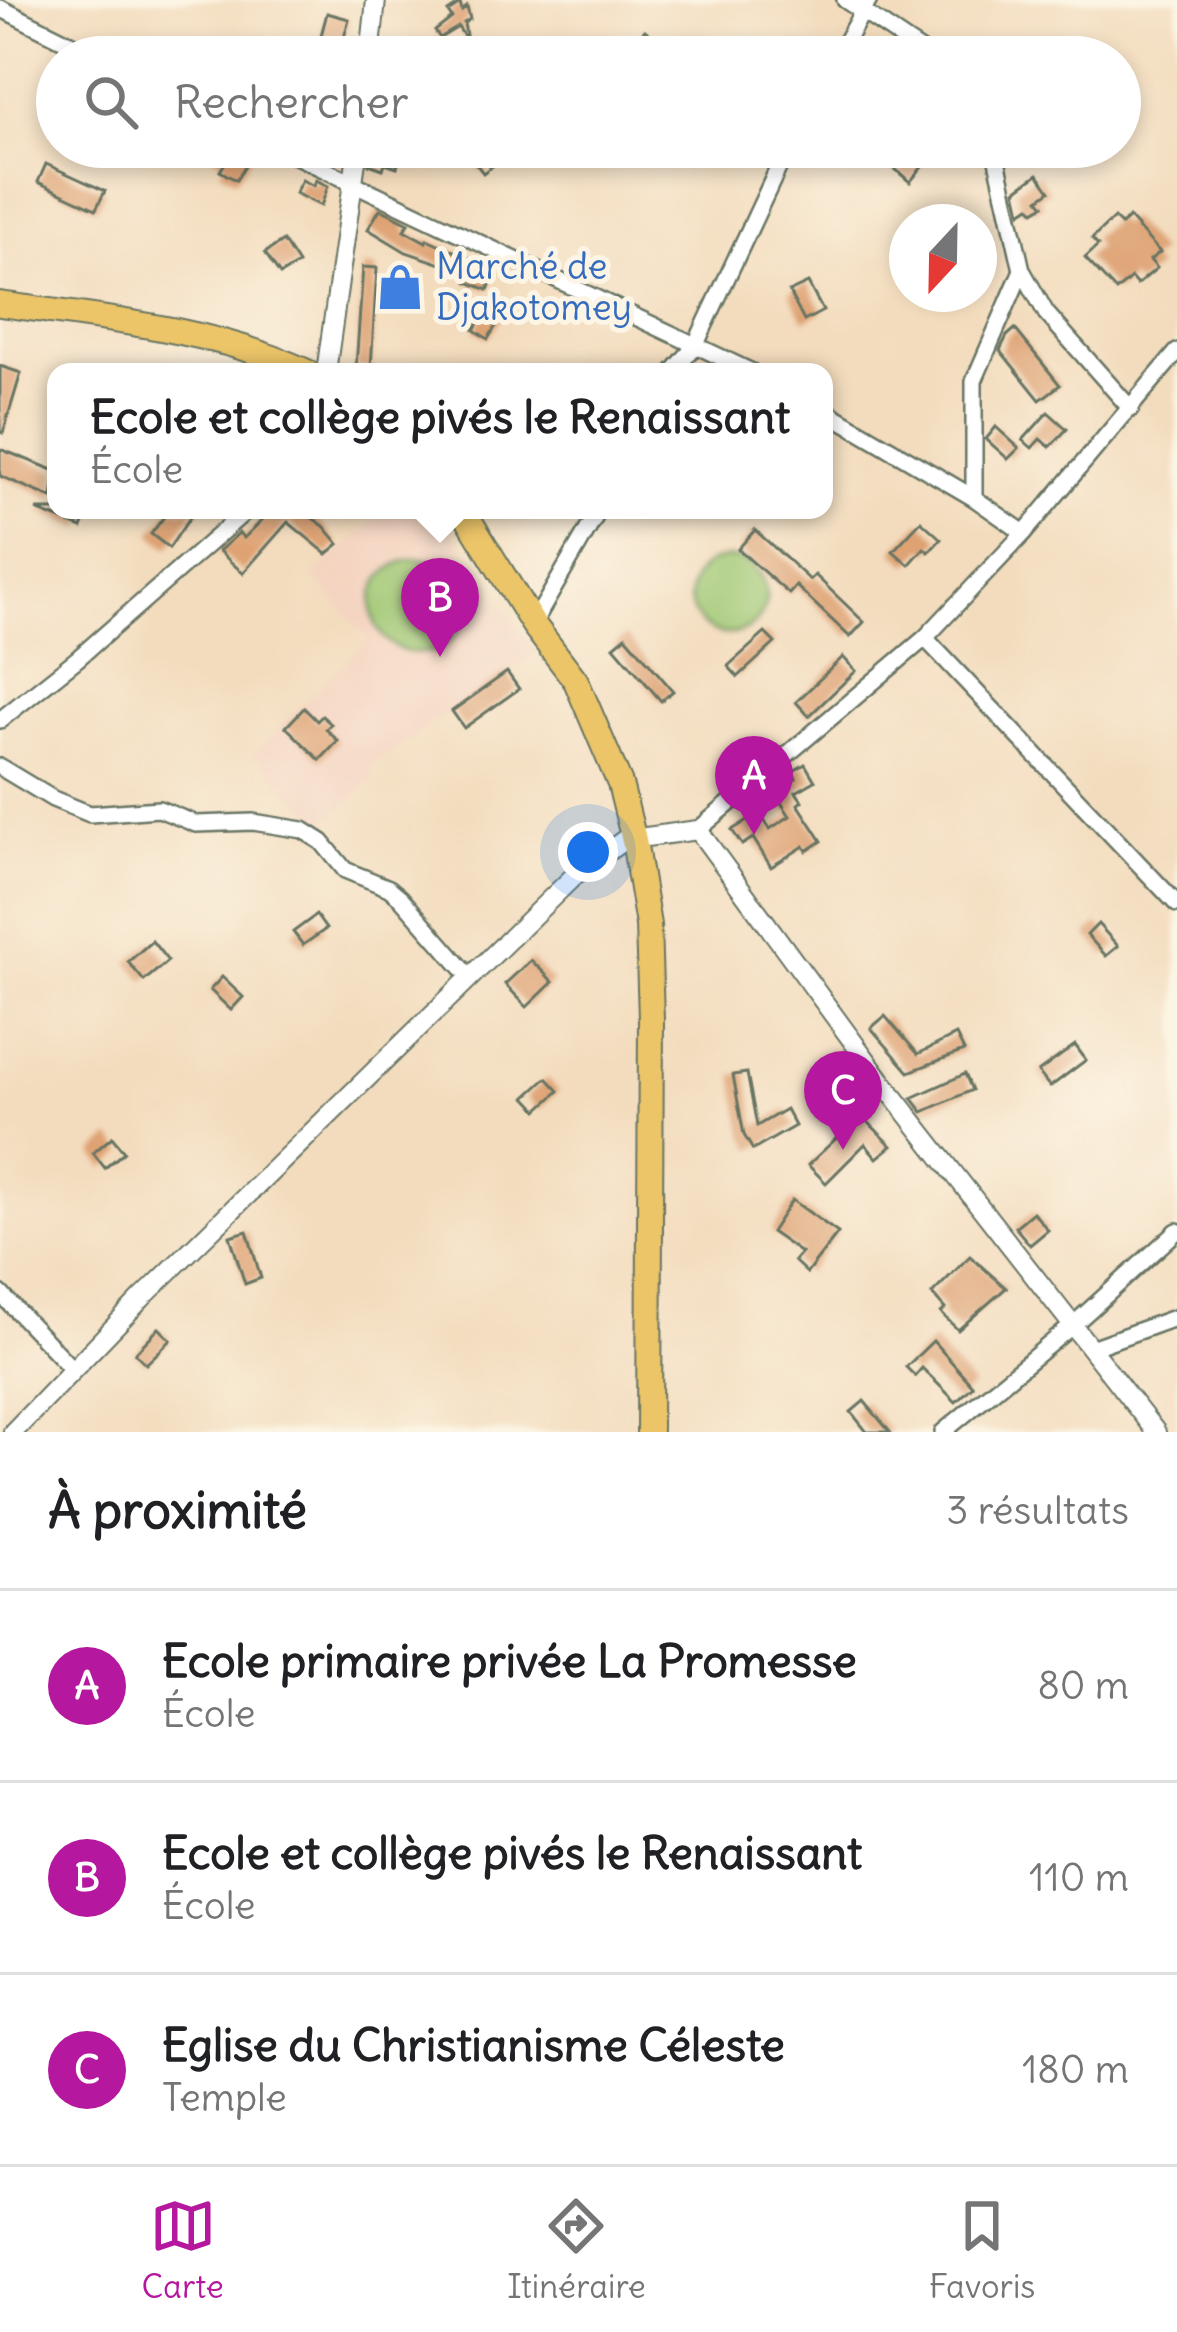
<!DOCTYPE html>
<html lang="fr">
<head>
<meta charset="utf-8">
<style>
	:root { --surface:#fff; --page:#f2f2f2; --text:#202124; --muted:#757577; --line:#e0e0e0; --accent:#b5179e }
	body { margin:0; font-family:Delius,sans-serif; background:var(--page); color:var(--text) }
	.compass { position:absolute; left:889px; top:204px; width:108px; height:108px; border-radius:50%; background:var(--surface); box-shadow:0 6px 18px #0003; rotate:202deg }
	.you { position:absolute; left:588px; top:852px; width:42px; height:42px; margin:-30px; border:9px solid #fff; border-radius:50%; background:#1a73e8; box-shadow:0 0 0 18px #1a73e833 }
	.badge { display:grid; place-items:center; width:78px; height:78px; border-radius:50%; background:var(--accent); color:#fff; font-size:39px; font-weight:700 }
	.pin { position:absolute; translate:-50% -99px; filter:drop-shadow(0 3px 6px #0008) }
	.pin::after { content:''; position:absolute; top:63px; width:42px; height:36px; background:inherit; clip-path:polygon(0 0,100% 0,50% 100%) }
	.popup { position:absolute; left:47px; top:363px; width:786px; height:156px; box-sizing:border-box; display:grid; place-content:center; border-radius:24px; background:var(--surface); filter:drop-shadow(0 3px 9px #0005); font-size:39px; white-space:nowrap; color:var(--muted) }
	.popup b { font-size:45px; color:var(--text) }
	.popup::after { content:''; position:absolute; left:50%; top:100%; margin-left:-24px; border:24px solid transparent; border-top-color:var(--surface) }
	.list { margin:0; padding:0; list-style:none }
	h2 { display:flex; justify-content:space-between; align-items:center; height:156px; margin:0; padding:0 48px; font-size:51px }
	h2 small { font-size:39px; font-weight:400; color:var(--muted) }
	.list li { display:grid; grid-template-columns:78px 1fr auto; gap:36px; align-items:center; box-sizing:border-box; height:192px; padding:0 48px; border-top:3px solid var(--line) }
	.list b { display:block; font-size:45px; white-space:nowrap }
	.list p { margin:0; font-size:39px; white-space:nowrap; color:var(--muted) }
	.list em { font-size:39px; font-style:normal; color:var(--muted) }
	.icon { flex:none; width:66px; height:66px; fill:none; stroke:currentColor; stroke-width:2; stroke-linecap:round; stroke-linejoin:round }
	.map { position:relative; flex:none; width:1177px; height:1432px; overflow:hidden }
	.search { position:absolute; background:var(--surface); box-shadow:0 6px 18px #0003; left:36px; right:36px; top:36px; height:132px; display:flex; align-items:center; gap:30px; box-sizing:border-box; padding:0 42px; border-radius:66px; color:var(--muted); font-size:45px }
	.sheet { height:732px; background:var(--surface) }
	nav { display:flex; justify-content:space-around; align-items:center; box-sizing:border-box; height:168px; border-top:3px solid var(--line); background:var(--surface); font-size:33px; color:var(--muted) }
	nav a { display:grid; justify-items:center; gap:6px }
	nav .on { color:var(--accent) }
	.map>svg:first-child { display:block }
</style>
</head>
<body>
<div class="map">
<svg width="1177" height="1432" viewBox="0 0 1177 1432">
	<rect width="100%" height="100%" fill="#fcf5e5"/>
	<filter id="ink" filterUnits="userSpaceOnUse"><feTurbulence type="fractalNoise" baseFrequency=".00833" numOctaves="2"/><feDisplacementMap in="SourceGraphic" scale="24" xChannelSelector="R" yChannelSelector="G"/><feConvolveMatrix kernelMatrix="1 2 1 2 8 2 1 2 1" color-interpolation-filters="sRGB"/></filter>
	<filter id="wash" filterUnits="userSpaceOnUse"><feTurbulence type="fractalNoise" baseFrequency=".004" numOctaves="4" result="noise"/><feDisplacementMap in="SourceGraphic" scale="48" xChannelSelector="R" yChannelSelector="G"/><feGaussianBlur stdDeviation="2.7" result="paint"/><feColorMatrix in="noise" values="0 0 0 0 0 0 0 0 0 0 0 0 0 0 0 0 0 1.4 0 .05"/><feComposite in="paint" operator="in"/></filter>
	<g filter="url(#wash)">
		<rect width="100%" height="100%" fill="#f3dcbd"/>
		<polygon fill="#f4d3c0" points="388,510 436,510 536,653 368,768 375,779 323,824 253,753 369,639 312,575"/>
		<g fill="#9fc772" stroke="#5f8253" stroke-width="3">
			<circle cx="728" cy="596" r="38"/>
			<circle cx="419" cy="606" r="47"/>
		</g>
		<g id="blocks">
			<g fill="#dea273">
				<polygon points="460,4 462,11 467,7 470,19 464,23 467,41 458,27 440,38 435,31 452,18 448,12"/>
				<polygon points="327,13 349,19 341,49 319,43"/>
				<polygon points="645,30 657,41 646,52 643,49 634,57 607,57 628,37 632,42"/>
				<polygon points="200,147 246,147 243,152 251,157 236,180 220,171 225,163"/>
				<polygon points="375,147 403,149 397,167 385,163 383,169 369,164"/>
				<polygon points="463,147 499,147 506,156 483,173"/>
				<polygon points="886,147 899,147 922,167 910,182 879,155"/>
				<polygon points="46,164 105,191 96,209 38,182"/>
				<polygon points="1038,174 1050,191 1039,199 1044,205 1034,211 1030,206 1021,212 1016,190"/>
				<polygon points="302,180 314,186 316,180 328,186 321,206 295,193"/>
				<polygon points="380,209 409,223 404,230 426,242 427,239 496,270 488,290 468,282 470,276 465,272 406,252 368,229"/>
				<polygon points="1114,218 1121,225 1129,218 1160,252 1150,260 1157,268 1137,285 1131,278 1116,291 1085,258 1098,246 1092,239"/>
				<polygon points="283,241 298,264 280,275 265,253"/>
				<polygon points="363,267 377,268 371,368 356,367"/>
				<polygon points="808,283 823,311 804,321 789,292"/>
				<polygon points="495,296 509,305 488,339 474,330"/>
				<polygon points="1015,329 1060,385 1040,400 1000,350 1007,336"/>
				<polygon points="0,366 21,373 3,433 0,432"/>
				<polygon points="1048,412 1067,429 1050,447 1040,439 1032,448 1023,440"/>
				<polygon points="996,427 1019,448 1008,459 986,439"/>
				<polygon points="0,449 56,471 52,498 0,476"/>
				<polygon points="36,510 89,510 82,528"/>
				<polygon points="169,510 195,510 169,548 151,534"/>
				<polygon points="272,510 301,510 324,526 339,544 327,554 288,522 243,573 219,551 239,533 244,538"/>
				<polygon points="921,521 941,539 929,552 924,548 909,565 893,551"/>
				<polygon points="755,530 810,580 815,575 864,622 850,637 796,586 789,594 738,549"/>
				<polygon points="765,633 775,643 738,677 728,666"/>
				<polygon points="626,636 673,691 661,701 614,646"/>
				<polygon points="843,657 856,671 809,716 796,702"/>
				<polygon points="507,672 519,689 464,728 452,711"/>
				<polygon points="304,708 317,721 322,716 331,724 326,729 338,741 320,760 286,727"/>
				<polygon points="805,764 815,781 796,792 802,801 798,804 822,841 807,851 804,846 771,867 753,838 742,845 732,830 760,813 770,829 790,816 774,792 796,778 792,772"/>
				<polygon points="316,915 326,929 303,945 293,932"/>
				<polygon points="1098,924 1118,946 1106,956 1087,935"/>
				<polygon points="152,941 168,961 144,981 128,962"/>
				<polygon points="531,960 553,982 527,1007 505,984"/>
				<polygon points="222,977 243,997 231,1010 210,990"/>
				<polygon points="885,1016 918,1054 956,1035 964,1051 909,1072 871,1028"/>
				<polygon points="1075,1045 1086,1060 1050,1087 1038,1072"/>
				<polygon points="747,1073 757,1126 786,1109 795,1126 753,1150 744,1135 733,1075"/>
				<polygon points="965,1074 972,1090 923,1112 912,1098"/>
				<polygon points="547,1078 559,1091 538,1110 526,1097"/>
				<polygon points="861,1115 892,1146 877,1158 865,1144 826,1183 808,1165"/>
				<polygon points="112,1137 124,1152 105,1168 93,1153"/>
				<polygon points="792,1200 838,1233 807,1273 794,1261 801,1253 771,1232"/>
				<polygon points="1033,1212 1048,1230 1030,1245 1015,1227"/>
				<polygon points="247,1231 261,1278 245,1284 230,1236"/>
				<polygon points="970,1256 1006,1288 958,1330 941,1313 945,1309 932,1294"/>
				<polygon points="159,1328 171,1340 146,1364 135,1353"/>
				<polygon points="933,1341 973,1386 956,1402 922,1368 915,1376 906,1367"/>
				<polygon points="864,1401 890,1432 867,1432 851,1412"/>
			</g>
		</g>
	</g>
	<g filter="url(#ink)">
		<use href="#blocks" fill-opacity="0" stroke="#697564" stroke-width="3"/>
		<g fill="none" stroke-linecap="round" stroke-linejoin="round">
			<defs>
				<g id="minor">
					<polyline points="845,0 930,57"/>
					<polyline points="0,8 98,57"/>
					<polyline points="837,57 869,0"/>
					<polyline points="277,147 752,372"/>
					<polyline points="994,147 1022,270 1046,313 1131,409"/>
					<polyline points="673,372 695,346 788,147"/>
					<polyline points="824,410 974,498 1024,533"/>
					<polyline points="974,498 974,381 1022,270"/>
					<polyline points="533,624 599,510"/>
					<polyline points="925,638 1177,904"/>
					<polyline points="0,720 77,659 247,510"/>
					<polyline points="0,767 53,799 90,814 159,809 196,824 253,822 303,830 322,842 345,870 389,888 401,898 469,976"/>
					<polyline points="698,830 925,638 1024,533 1177,352"/>
					<polyline points="0,1293 72,1369"/>
					<polyline points="1091,1348 1177,1317"/>
					<polyline points="943,1432 1073,1325 1177,1231"/>
				</g>
				<g id="tertiary">
					<polyline points="370,57 376,0"/>
					<polyline points="326,372 358,147"/>
					<polyline points="13,1432 142,1298 575,875 624,840 698,830 884,1084 1156,1432"/>
				</g>
				<g id="primary">
					<path d="M0,304c102,15 212,24 307,68"/>
					<polyline points="463,510 533,624 576,681 620,784 634,840 648,925 651,1019 649,1432"/>
				</g>
			</defs>
			<use href="#minor" stroke="#697564" stroke-width="20"/>
			<use href="#tertiary" stroke="#697564" stroke-width="22"/>
			<use href="#primary" stroke="#697564" stroke-width="28"/>
			<use href="#minor" stroke="#fff" stroke-width="15"/>
			<use href="#tertiary" stroke="#fff" stroke-width="18"/>
			<use href="#primary" stroke="#ecc569" stroke-width="24"/>
		</g>
	</g>
	<defs>
		<symbol id="shop-bare" viewBox="-9 -9 18 18"><path d="M-5-2.5h2.3a2.7 3.5 0 0 1 5.4 0H5L5.5 6h-11ZM-1.5-2.5h3a1.5 2.3 0 0 0-3 0Z" fill="#3f7fe0" stroke="#fcf5e5" stroke-width="2.5" paint-order="stroke"/></symbol>
	</defs>
	<g fill-rule="evenodd">
		<use href="#shop-bare" x="367" y="254" width="66" height="66"/>
	</g>
	<g text-anchor="middle" stroke-width="10" stroke-linejoin="round" paint-order="stroke">
		<g font-size="36" fill="#366cbe" stroke="#fcf5e5" text-anchor="start">
			<text x="436" y="279">Marché de<tspan x="436" dy="41">Djakotomey</tspan></text>
		</g>
	</g>
</svg>
<svg class="compass" viewBox="-18 -18 36 36"><path d="M0-13l5 13h-10z" fill="#e53935"/><path d="M0 13l5-13h-10z" fill="#757577"/></svg>
<div class="you"></div>
<div class="pin badge" style="left:754px;top:835px">A</div>
<div class="pin badge" style="left:440px;top:657px">B</div>
<div class="popup"><b>Ecole et collège pivés le Renaissant</b>École</div>
<div class="pin badge" style="left:843px;top:1150px">C</div>
<div class="search"><svg class="icon" aria-label="search" viewBox="0 0 24 24"><circle cx="10" cy="10" r="6"/><path d="M15 15l6 6"/></svg>Rechercher</div>
</div>
<section class="sheet">
<h2>À proximité<small>3 résultats</small></h2>
<ul class="list">
<li><span class="badge">A</span><div><b>Ecole primaire privée La Promesse</b><p>École</p></div><em>80 m</em></li>
<li><span class="badge">B</span><div><b>Ecole et collège pivés le Renaissant</b><p>École</p></div><em>110 m</em></li>
<li><span class="badge">C</span><div><b>Eglise du Christianisme Céleste</b><p>Temple</p></div><em>180 m</em></li>
</ul>
</section>
<nav>
<a class="on"><svg class="icon" aria-label="map" viewBox="0 0 24 24"><path d="M3 6l6-2 6 2 6-2v14l-6 2-6-2-6 2zM9 4v14M15 6v14"/></svg>Carte</a>
<a><svg class="icon" aria-label="directions" viewBox="0 0 24 24"><path d="M12 3l9 9-9 9-9-9zM9 14v-3h6M13 9l2 2-2 2"/></svg>Itinéraire</a>
<a><svg class="icon" aria-label="saved" viewBox="0 0 24 24"><path d="M7 4h10v16l-5-4-5 4z"/></svg>Favoris</a>
</nav>
</body>
</html>
